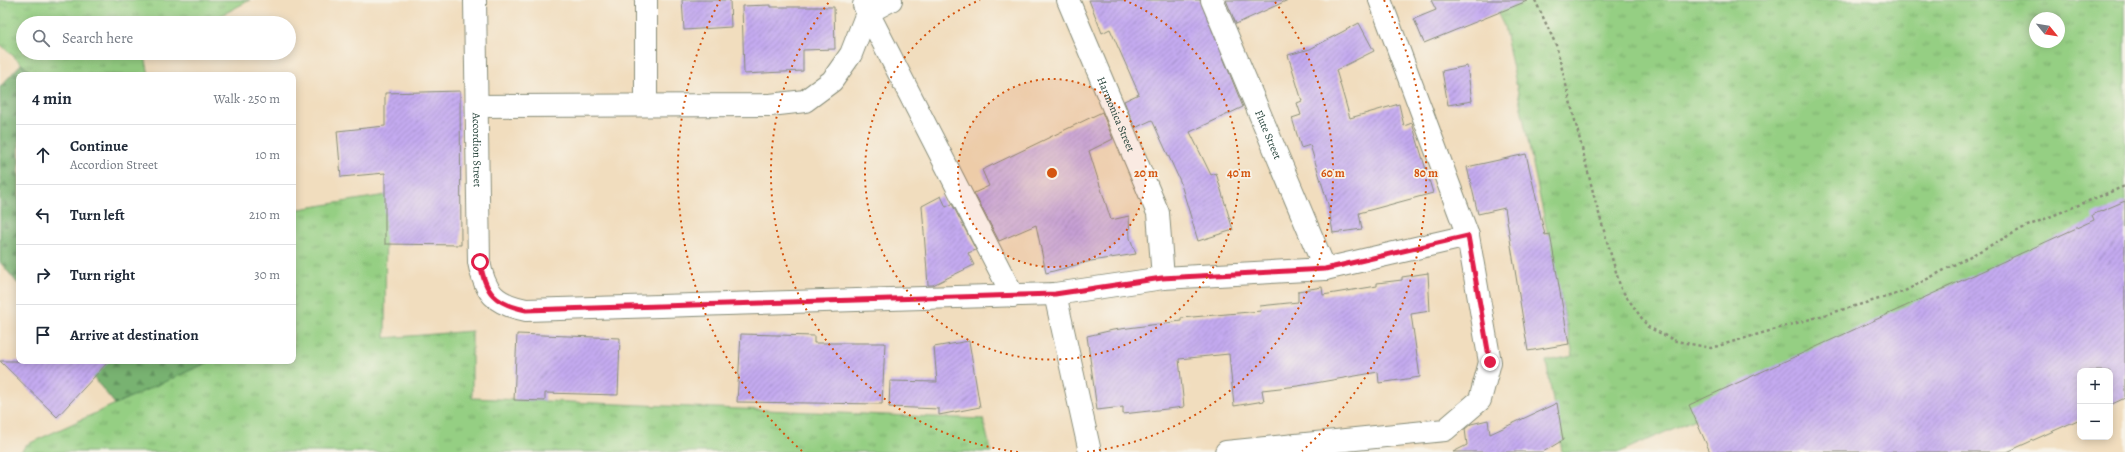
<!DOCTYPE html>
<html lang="en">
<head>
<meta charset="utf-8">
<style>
	:root { --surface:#fff; --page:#f2f2f3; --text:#1f2937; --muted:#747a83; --line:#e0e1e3 }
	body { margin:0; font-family:Alegreya,serif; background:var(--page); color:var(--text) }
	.controls { position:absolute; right:12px; bottom:12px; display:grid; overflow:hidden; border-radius:8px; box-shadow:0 2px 10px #0003 }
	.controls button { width:36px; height:36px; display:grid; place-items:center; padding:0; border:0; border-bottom:1px solid var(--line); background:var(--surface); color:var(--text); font:20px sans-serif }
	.compass { position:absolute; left:2029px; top:12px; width:36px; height:36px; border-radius:50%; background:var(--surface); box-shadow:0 2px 10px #0003; rotate:120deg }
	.stop { position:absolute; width:12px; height:12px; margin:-9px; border:3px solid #e11d48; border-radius:50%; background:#fff }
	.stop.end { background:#e11d48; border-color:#fff; box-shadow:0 1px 4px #0008 }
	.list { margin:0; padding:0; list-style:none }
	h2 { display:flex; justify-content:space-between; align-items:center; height:52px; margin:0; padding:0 16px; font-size:17px }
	h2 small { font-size:13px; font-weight:400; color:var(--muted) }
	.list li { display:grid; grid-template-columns:26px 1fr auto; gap:12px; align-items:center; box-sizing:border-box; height:60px; padding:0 16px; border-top:1px solid var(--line) }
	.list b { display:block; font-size:15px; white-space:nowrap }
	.list p { margin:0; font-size:13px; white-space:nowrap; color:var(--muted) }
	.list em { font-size:13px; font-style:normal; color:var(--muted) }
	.icon { flex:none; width:22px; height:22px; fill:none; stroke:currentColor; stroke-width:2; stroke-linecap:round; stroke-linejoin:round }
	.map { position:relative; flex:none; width:2125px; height:452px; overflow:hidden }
	.search { position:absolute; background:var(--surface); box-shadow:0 2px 10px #0003; left:16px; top:16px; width:280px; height:44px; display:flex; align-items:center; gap:10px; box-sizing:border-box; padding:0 14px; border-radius:22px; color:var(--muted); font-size:15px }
	.panel { position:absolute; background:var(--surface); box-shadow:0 2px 10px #0003; left:16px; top:72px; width:280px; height:292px; border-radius:8px }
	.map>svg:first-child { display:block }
</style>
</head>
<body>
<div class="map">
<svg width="2125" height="452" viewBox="0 0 2125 452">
	<defs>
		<pattern id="grass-tufts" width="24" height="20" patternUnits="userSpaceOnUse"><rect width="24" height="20" fill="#95cf83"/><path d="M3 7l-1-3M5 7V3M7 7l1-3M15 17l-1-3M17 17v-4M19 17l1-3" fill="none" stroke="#79a96c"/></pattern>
		<pattern id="forest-firs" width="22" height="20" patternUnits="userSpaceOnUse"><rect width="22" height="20" fill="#78b271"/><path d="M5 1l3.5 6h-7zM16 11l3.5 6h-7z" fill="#62925e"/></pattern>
		<pattern id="building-hatch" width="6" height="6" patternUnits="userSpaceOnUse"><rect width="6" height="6" fill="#c4aaf0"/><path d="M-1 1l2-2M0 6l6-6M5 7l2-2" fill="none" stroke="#9f8cc3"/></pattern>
	</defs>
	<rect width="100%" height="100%" fill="#f7f3e8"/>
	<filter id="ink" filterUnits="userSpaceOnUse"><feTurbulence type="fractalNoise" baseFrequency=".025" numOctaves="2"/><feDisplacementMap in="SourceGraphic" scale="8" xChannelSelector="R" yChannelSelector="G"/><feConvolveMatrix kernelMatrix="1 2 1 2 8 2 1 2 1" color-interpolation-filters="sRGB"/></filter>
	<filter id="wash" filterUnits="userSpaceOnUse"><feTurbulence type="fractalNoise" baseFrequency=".012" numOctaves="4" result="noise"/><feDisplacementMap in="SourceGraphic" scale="16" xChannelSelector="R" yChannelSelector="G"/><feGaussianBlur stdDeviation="0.9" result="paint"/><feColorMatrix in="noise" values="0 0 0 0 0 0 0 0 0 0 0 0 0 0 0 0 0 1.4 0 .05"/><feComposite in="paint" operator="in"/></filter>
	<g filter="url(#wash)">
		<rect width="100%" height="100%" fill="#f1ddbe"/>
		<g fill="url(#grass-tufts)" stroke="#5a865c" fill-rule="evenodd">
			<polygon points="0,0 250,0 207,23 23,23 23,53 150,53 145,56 149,75 34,75 0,44"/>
			<path d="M1491,0h634v230l-505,222h-58l-16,-91 27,-5 -69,-330zM2035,18h24v24h-24z"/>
			<polygon points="386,195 385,338 472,331 472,398 983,419 991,452 21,452 26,445 209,361 293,361 293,210"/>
		</g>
		<g fill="url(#forest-firs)" stroke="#4c7852">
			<polygon points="21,64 34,75 19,75 19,285 0,262 0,87"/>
			<polygon points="80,361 209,361 209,362 115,404"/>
		</g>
		<g id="blocks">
			<g fill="url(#building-hatch)">
				<polygon points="682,0 730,0 731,27 684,30"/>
				<polygon points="1089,0 1200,0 1243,107 1190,132 1211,175 1216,173 1233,230 1198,241 1180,181 1152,120 1135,128 1124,101 1139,94 1110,29 1102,33"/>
				<polygon points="1226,0 1288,0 1236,24"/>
				<polygon points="1431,0 1527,0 1527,1 1424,43 1414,19 1436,10"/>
				<polygon points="770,5 770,7 834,7 835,49 803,50 803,71 744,74 742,6"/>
				<polygon points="1359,23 1374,51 1336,70 1350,118 1399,104 1404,126 1412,123 1433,193 1359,213 1362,229 1333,233 1328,204 1310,145 1301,148 1292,118 1301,115 1297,103 1302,101 1288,55 1310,49"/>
				<polygon points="1467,66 1472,101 1448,105 1442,71"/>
				<polygon points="460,91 461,245 385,244 385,173 341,177 337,131 385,126 385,93"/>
				<polygon points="1102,112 1113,139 1089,151 1111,220 1129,216 1130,238 1136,254 1091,261 1046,273 1036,225 999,241 974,193 989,186 982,170"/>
				<polygon points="1526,154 1545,235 1550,234 1569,344 1528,351 1505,208 1478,214 1467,167"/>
				<polygon points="941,196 946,207 952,204 976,250 968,253 974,265 933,285 928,285 922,206"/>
				<polygon points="2125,201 2125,398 2110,405 2110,371 2080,371 2080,419 2007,452 1710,452 1689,405 2094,220 2092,215"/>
				<polygon points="1428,273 1430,311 1411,314 1420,377 1379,383 1378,372 1298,386 1262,390 1264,401 1234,406 1229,354 1179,359 1184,407 1123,414 1123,407 1097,410 1087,336 1113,330 1181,321 1181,318 1261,311 1260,306 1298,302 1298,291 1322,287 1323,295 1377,286 1377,283 1402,280 1402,277"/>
				<polygon points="517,334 620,338 618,395 545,393 545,401 514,400"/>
				<polygon points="741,334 814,336 814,343 885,343 882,404 737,402"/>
				<polygon points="969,341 980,407 939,415 939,409 889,407 890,381 937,382 934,347"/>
				<polygon points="0,361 109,361 57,417"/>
				<polygon points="1557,403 1563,440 1543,452 1453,452 1467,445 1465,429 1471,424 1488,420 1490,434"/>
			</g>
		</g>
	</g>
	<g filter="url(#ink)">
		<use href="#blocks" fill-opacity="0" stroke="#888d79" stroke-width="1"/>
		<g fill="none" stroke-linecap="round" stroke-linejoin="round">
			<defs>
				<g id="minor">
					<path id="s1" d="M475,0l4,262c6,31 16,42 47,48l529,-16 108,-16 162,-9 143,-33 -88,-236"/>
					<path id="s2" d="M1068,0l90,213 5,65"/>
					<path id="s3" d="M1212,0l113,269"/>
					<polyline points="864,5 1013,296"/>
					<polyline points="646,105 646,0"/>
					<polyline points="478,106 770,105 805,101 832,81 851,54 867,13 891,0"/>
					<polyline points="1055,294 1090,452"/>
					<polyline points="1226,452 1445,430 1480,400 1490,362 1468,236"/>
				</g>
			</defs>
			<use href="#minor" stroke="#888d79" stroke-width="24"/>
			<polyline stroke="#888d79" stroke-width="2.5" stroke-dasharray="3 3" stroke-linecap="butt" points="1535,0 1556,45 1595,200 1621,289 1648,327 1676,341 1711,348 1903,292 2025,227 2125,186"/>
			<use href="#minor" stroke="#fff" stroke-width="22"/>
		</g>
	</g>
	<g fill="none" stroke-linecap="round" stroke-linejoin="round" filter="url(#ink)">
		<path stroke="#e11d48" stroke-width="5" d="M480,262c5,31 15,42 46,48l529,-16 107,-16 163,-9 143,-33 22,126"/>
	</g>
	<circle cx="1052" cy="173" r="94" fill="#d45610" fill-opacity=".12"/>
	<g fill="none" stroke="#d45610" stroke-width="2" stroke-dasharray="2 4">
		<circle cx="1052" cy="173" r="94"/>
		<path d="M1124 0A187 187 0 1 1 980 0"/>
		<path d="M1018 452A281 281 0 0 1 829 2M1275 2A281 281 0 0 1 1086 452"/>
		<path d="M802 451A374 374 0 0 1 720 0M1384 0A374 374 0 0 1 1302 451"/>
	</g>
	<g text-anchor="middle" stroke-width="3.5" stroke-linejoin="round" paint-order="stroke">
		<g font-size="11" fill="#1f3d34" stroke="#f7f3e8">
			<text dy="4" stroke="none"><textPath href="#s2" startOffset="124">Harmonica Street</textPath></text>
			<text dy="4" stroke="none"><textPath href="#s3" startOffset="146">Flute Street</textPath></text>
			<text dy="4" stroke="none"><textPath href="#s1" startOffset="150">Accordion Street</textPath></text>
		</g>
	</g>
	<circle cx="1052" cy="173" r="6" fill="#d45610" stroke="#f7f3e8" stroke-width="2"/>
	<g font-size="12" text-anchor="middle" font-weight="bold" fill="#d45610" stroke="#f7f3e8" stroke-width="3.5" stroke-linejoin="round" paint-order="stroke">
		<text x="1146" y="177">20 m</text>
		<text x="1239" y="177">40 m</text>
		<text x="1333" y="177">60 m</text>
		<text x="1426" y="177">80 m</text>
	</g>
</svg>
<div class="controls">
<button>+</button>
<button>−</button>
</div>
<svg class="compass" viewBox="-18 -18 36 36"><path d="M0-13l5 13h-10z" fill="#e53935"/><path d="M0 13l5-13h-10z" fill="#747a83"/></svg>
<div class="stop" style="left:480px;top:262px"></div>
<div class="stop end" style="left:1490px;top:362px"></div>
<div class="search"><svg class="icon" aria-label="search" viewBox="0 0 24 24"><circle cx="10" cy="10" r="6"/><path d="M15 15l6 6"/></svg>Search here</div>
<section class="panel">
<h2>4 min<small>Walk · 250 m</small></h2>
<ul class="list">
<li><svg class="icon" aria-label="ahead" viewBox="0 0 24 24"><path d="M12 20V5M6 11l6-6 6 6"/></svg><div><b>Continue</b><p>Accordion Street</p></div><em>10 m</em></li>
<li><svg class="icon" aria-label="left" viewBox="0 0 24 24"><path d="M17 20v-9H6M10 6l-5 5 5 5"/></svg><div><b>Turn left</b></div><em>210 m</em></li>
<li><svg class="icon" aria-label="right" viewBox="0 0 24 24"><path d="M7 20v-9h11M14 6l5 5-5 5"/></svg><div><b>Turn right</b></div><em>30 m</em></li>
<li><svg class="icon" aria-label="arrive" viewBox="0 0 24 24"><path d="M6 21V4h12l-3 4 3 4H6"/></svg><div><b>Arrive at destination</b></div></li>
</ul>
</section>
</div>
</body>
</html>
